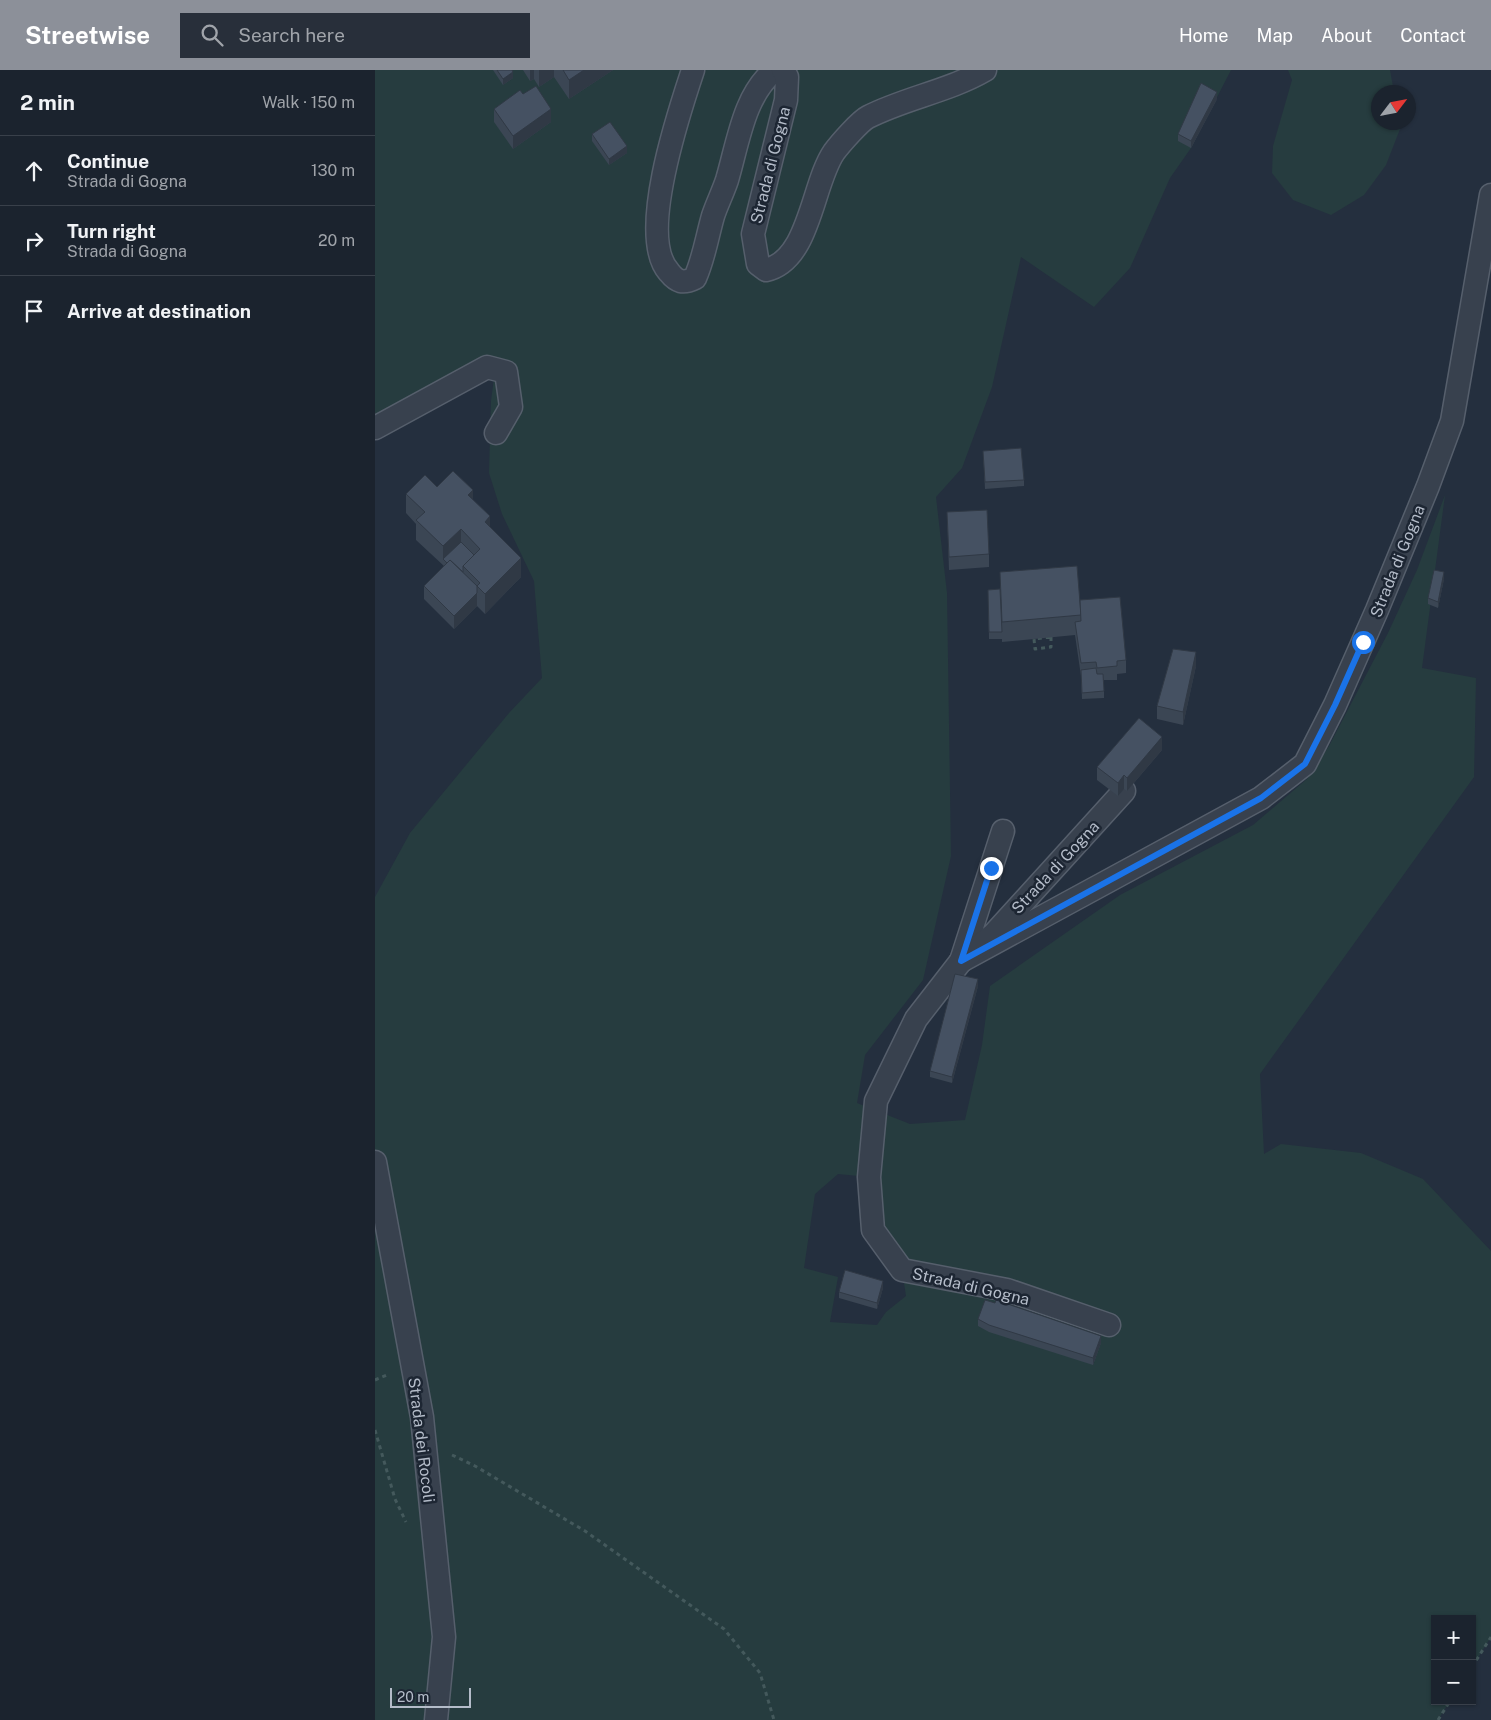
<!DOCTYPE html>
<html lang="en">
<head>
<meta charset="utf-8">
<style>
	:root { --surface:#1b232e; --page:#282f3a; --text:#f1f3f6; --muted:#a0a4aa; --line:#39404a; --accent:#8c9099 }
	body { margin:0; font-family:"Public Sans",sans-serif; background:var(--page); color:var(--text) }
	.controls { position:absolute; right:15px; bottom:15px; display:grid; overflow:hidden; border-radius:0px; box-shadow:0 1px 4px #0004 }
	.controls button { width:45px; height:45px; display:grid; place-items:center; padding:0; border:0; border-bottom:1px solid var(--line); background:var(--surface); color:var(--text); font:25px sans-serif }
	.compass { position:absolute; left:996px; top:15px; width:45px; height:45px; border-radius:50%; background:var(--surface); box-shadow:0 1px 4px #0004; rotate:58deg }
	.scale { position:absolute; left:15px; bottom:12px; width:81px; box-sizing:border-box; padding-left:5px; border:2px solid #b4bcc9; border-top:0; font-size:14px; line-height:18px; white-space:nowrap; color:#b4bcc9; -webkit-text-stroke:4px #1d2633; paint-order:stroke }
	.stop { position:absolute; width:15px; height:15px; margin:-11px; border:4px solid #1a73e8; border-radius:50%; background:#fff }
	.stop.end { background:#1a73e8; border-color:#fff; box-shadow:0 1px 5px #0008 }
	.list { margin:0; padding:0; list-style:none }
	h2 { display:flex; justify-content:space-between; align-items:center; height:65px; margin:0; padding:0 20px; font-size:21px }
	h2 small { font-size:16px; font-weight:400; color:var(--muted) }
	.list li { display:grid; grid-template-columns:32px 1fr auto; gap:15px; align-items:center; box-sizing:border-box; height:70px; padding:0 20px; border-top:1px solid var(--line) }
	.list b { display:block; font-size:19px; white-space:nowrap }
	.list p { margin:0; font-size:16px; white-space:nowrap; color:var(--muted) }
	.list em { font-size:16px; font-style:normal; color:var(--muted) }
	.icon { flex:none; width:28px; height:28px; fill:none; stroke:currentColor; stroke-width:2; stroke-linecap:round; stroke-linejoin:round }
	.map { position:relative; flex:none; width:1116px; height:1650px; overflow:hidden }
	header { display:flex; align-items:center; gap:30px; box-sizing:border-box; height:70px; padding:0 25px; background:var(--accent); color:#fff }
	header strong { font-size:24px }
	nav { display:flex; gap:28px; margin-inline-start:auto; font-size:18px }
	.search { width:350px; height:45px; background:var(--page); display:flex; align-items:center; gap:12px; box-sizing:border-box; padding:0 18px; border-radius:0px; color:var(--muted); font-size:19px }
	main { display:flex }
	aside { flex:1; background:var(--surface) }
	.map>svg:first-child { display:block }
</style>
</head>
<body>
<header>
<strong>Streetwise</strong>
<div class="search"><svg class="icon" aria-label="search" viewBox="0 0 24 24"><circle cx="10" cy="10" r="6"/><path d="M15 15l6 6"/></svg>Search here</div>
<nav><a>Home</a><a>Map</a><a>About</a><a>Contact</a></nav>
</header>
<main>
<aside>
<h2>2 min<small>Walk · 150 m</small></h2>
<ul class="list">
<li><svg class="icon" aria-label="ahead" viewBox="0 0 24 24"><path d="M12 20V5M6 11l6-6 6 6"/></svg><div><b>Continue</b><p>Strada di Gogna</p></div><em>130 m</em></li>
<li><svg class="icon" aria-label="right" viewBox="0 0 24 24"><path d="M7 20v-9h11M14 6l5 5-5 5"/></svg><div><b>Turn right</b><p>Strada di Gogna</p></div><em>20 m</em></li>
<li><svg class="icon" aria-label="arrive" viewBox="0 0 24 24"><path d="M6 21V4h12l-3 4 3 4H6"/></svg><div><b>Arrive at destination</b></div></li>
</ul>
</aside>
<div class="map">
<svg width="1116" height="1650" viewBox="0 0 1116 1650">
	<rect width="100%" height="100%" fill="#242f3e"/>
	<g fill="#263c3f" fill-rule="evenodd">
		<path d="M0,0h856l-40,78 -21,30 -40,90 -36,39 -73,-50 -29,130 -30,81 -26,29 11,96 4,263 -28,124 -58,75 -8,48 53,21 55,-4 17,-75 8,-59 130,-91 133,-70 54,-46 22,-33 59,-113 29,-63 28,-75 -23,173 54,10 -2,99 -214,297 4,80 17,-10 80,9 62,26 68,72v386l-19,30v-48h-37v82h15l-12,19h-1063v-823l35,-64 99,-120 33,-35 -8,-97 -32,-67 -13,-41 2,-72 4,-31 -120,54zM463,1104l31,3 4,53 29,40 4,26 -20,16 -9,13 -47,-3 8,-45 -34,-9 11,-74z"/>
		<polygon points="913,0 1015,0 1019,22 1004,22 1004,52 1024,53 1025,59 1011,95 989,125 956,145 918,130 897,103 898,76 917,10"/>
	</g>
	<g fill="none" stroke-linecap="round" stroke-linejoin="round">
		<defs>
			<g id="minor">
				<path d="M318,0c-14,42 -56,167 -24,202 8,10 14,12 26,6 9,-20 12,-41 18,-62 4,-12 10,-24 14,-36 11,-37 17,-86 48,-110"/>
				<path d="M408,0l4,7 -1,23 -33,134 5,30 8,6c44,-10 46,-86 68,-118 6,-8 26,-31 34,-35 37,-19 81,-26 117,-47"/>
				<polyline points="0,358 112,297 131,302 136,337 121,363"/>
				<polyline points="586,891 886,728 930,694 960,635 1002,540 1053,416 1077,351 1116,125"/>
				<polyline points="586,891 628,761"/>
				<polyline points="0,1092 47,1347 69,1567 61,1650"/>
				<polyline points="734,1255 632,1220 527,1200 498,1160 494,1107 501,1031 541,949 586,891 619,864 749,721"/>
			</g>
		</defs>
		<use href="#minor" stroke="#565f6c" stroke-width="25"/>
		<g stroke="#44595c" stroke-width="3" stroke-dasharray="4 4" stroke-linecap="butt">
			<polygon points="676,567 676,577 660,579 659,569"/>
			<polyline points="0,1310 14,1304"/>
			<polyline points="0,1360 20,1429 31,1452"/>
			<polyline points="77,1385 100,1396 210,1461 349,1559 385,1603 399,1650"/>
			<polyline points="1097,1597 1116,1567"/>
			<polyline points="1063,1650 1075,1631"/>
		</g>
		<use href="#minor" stroke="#38414e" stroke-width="22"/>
	</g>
	<g fill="#3b4654">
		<polygon points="118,0 137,0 138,8 128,15"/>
		<polygon points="148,0 238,0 194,29 179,7 164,17 159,9 155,11"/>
		<polygon points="842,29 816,78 803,71 803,64"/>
		<polygon points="119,39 176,52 138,79 119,52"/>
		<polygon points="217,64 252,83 234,95 217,71"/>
		<polygon points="608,381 649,410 649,416 610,419"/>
		<polygon points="62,417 98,430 146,507 110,544 102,536 79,559 49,529 49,516 69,496 41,470 41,454 31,443 31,424"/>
		<polygon points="572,442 614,484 614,497 574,500"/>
		<polygon points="625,502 705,534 751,590 751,603 742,604 742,610 729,610 729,628 707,629 706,606 700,565 627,572 627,569 614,569 613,520 625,519"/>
		<polygon points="1069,509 1063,538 1053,534 1053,528"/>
		<polygon points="821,596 808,655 782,649 782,636"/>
		<polygon points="787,680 752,721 749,719 743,726 722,710 722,697"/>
		<polygon points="603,916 577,1013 555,1007 555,1001"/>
		<polygon points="508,1218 502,1239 464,1228 464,1222"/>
		<polygon points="603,1249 726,1273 718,1295 614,1262 603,1256"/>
	</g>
	<g fill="#303945">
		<polygon points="155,0 159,0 159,9 155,11"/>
		<polygon points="164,0 179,0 179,7 164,17"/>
		<polygon points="209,0 238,0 194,29 194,10"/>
		<polygon points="138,2 138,8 128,15 128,9"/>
		<polygon points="842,22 842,29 816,78 816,71"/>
		<polygon points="176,39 176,52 138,79 138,66"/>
		<polygon points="252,76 252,83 234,95 234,89"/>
		<polygon points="98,420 98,440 93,425"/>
		<polygon points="115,446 115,466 110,452"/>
		<polygon points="86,459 86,478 68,489 68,476"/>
		<polygon points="146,488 146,507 110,544 110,524"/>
		<polygon points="1069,502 1069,509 1063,538 1063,532"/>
		<polygon points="102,523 102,536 79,559 79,546"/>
		<polygon points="821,582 821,596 808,655 808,642"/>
		<polygon points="787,667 787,680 752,721 752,708"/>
		<polygon points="749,705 749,719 743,726 743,713"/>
		<polygon points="603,909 603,916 577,1013 577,1007"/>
		<polygon points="508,1211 508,1218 502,1239 502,1233"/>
		<polygon points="726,1266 726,1273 718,1295 718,1288"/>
	</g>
	<g fill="#455162" stroke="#303945">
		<polygon points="122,0 137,0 138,2 128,9"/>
		<polygon points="188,0 209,0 194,10"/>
		<polygon points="826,13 842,22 816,71 803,64"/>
		<polygon points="161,16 176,39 138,66 119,39 145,20 148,24"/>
		<polygon points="235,52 252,76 234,89 217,64"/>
		<polygon points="646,378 649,410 610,412 608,381"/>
		<polygon points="78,401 98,420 93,425 115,446 110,452 146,488 110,524 102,516 105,513 88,496 105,479 86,459 68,476 41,450 50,442 31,424 50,405 62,417"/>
		<polygon points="612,440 614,484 574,487 572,442"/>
		<polygon points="86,472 99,485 88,496 88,502 75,490 72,493 68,489"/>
		<polygon points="75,490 102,516 102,523 79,546 49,516"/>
		<polygon points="702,496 706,545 627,552 625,502"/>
		<polygon points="1059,500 1069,502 1063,532 1053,528"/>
		<polygon points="625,519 627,562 614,562 613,520"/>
		<polygon points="745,527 751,590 742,591 742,596 722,598 721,592 706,593 700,552 706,551 705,530"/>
		<polygon points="798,579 821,582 808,642 782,636"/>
		<polygon points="721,598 722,604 728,604 729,621 707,623 706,600"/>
		<polygon points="764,648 787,667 752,708 749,705 743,713 722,697"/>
		<polygon points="580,904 603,909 577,1007 555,1001"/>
		<polygon points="470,1200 508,1211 502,1233 464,1222"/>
		<polygon points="610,1230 620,1233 621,1230 726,1266 718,1288 614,1255 603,1249"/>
	</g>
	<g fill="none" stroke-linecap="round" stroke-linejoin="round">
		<polyline stroke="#1a73e8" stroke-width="6" points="616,798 586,891 886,728 930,694 960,635 988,572"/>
	</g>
	<g text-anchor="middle" stroke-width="5" stroke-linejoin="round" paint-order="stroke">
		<g font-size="16" fill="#b4bcc9" stroke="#1d2633">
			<text transform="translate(395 95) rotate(-76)" y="6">Strada di Gogna</text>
			<text transform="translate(1022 491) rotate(-68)" y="6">Strada di Gogna</text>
			<text transform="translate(680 797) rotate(-47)" y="6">Strada di Gogna</text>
			<text transform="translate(596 1216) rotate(13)" y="6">Strada di Gogna</text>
			<text transform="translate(47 1370) rotate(83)" y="6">Strada dei Rocoli</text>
		</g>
	</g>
</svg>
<div class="controls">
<button>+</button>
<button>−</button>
</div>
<svg class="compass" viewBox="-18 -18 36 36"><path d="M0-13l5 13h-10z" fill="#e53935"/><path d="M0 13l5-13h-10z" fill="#a0a4aa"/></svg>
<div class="scale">20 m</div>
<div class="stop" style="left:988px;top:572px"></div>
<div class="stop end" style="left:616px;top:798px"></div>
</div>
</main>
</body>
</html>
